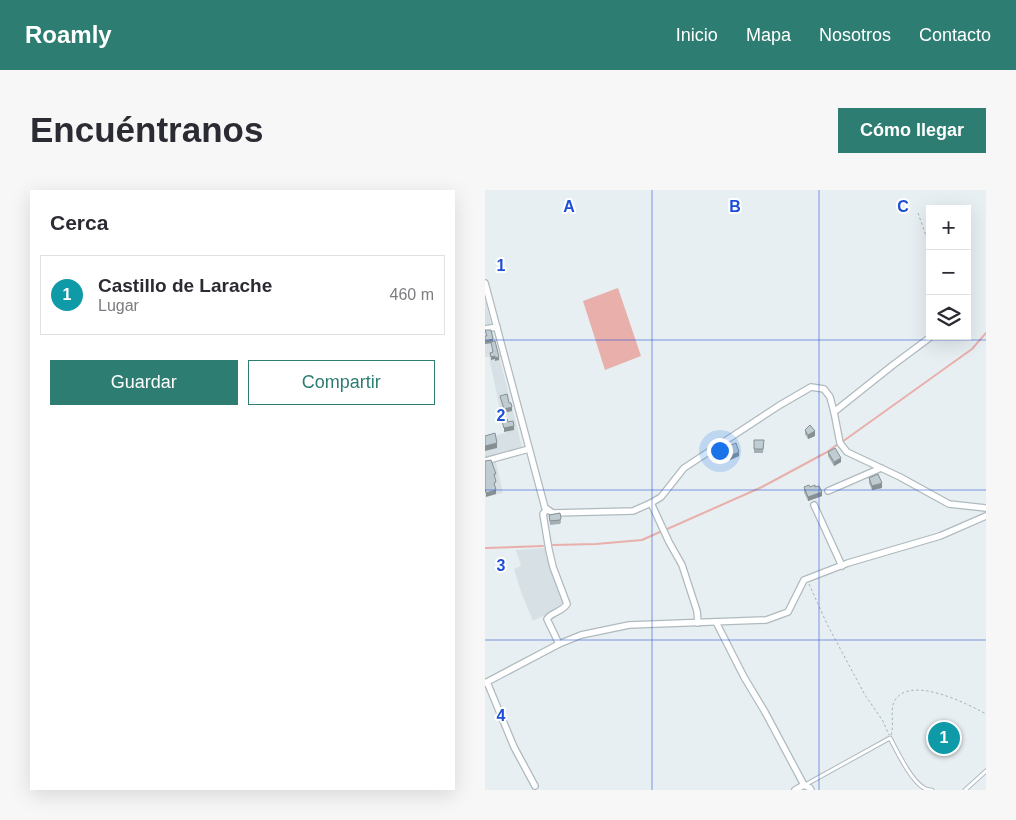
<!DOCTYPE html>
<html lang="es">
<head>
<meta charset="utf-8">
<style>
	:root { --surface:#fff; --page:#f7f7f7; --text:#2b2b33; --muted:#7c7c81; --line:#e1e1e2; --accent:#2d7d72 }
	body { margin:0; font-family:Helvetica,sans-serif; background:var(--page); color:var(--text) }
	.controls { position:absolute; right:15px; top:15px; display:grid; overflow:hidden; border-radius:0px; box-shadow:0 5px 20px #0002 }
	.controls button { width:45px; height:45px; display:grid; place-items:center; padding:0; border:0; border-bottom:1px solid var(--line); background:var(--surface); color:var(--text); font:25px sans-serif }
	.you { position:absolute; left:234px; top:260px; width:18px; height:18px; margin:-12px; border:4px solid #fff; border-radius:50%; background:#1a73e8; box-shadow:0 0 0 8px #1a73e833 }
	.badge { display:grid; place-items:center; width:32px; height:32px; border-radius:50%; background:var(--accent); color:#fff; font-size:16px; font-weight:700 }
	.pin { position:absolute; translate:-50% -50%; border:2px solid #fff; box-shadow:0 1px 5px #0006 }
	.list { margin:0; padding:0; list-style:none }
	h2 { display:flex; justify-content:space-between; align-items:center; height:65px; margin:0; padding:0 20px; font-size:21px }
	h2 small { font-size:16px; font-weight:400; color:var(--muted) }
	.list li { display:grid; grid-template-columns:32px 1fr auto; gap:15px; align-items:center; box-sizing:border-box; height:80px; margin:0 10px 10px; padding:0 10px; border:1px solid var(--line); border-radius:0px }
	.list b { display:block; font-size:19px; white-space:nowrap }
	.list p { margin:0; font-size:16px; white-space:nowrap; color:var(--muted) }
	.list em { font-size:16px; font-style:normal; color:var(--muted) }
	.actions { display:flex; gap:10px; padding:15px 20px }
	.actions a { flex:1; padding:11px 0; border:1px solid var(--accent); border-radius:0px; text-align:center; font-size:18px; color:var(--accent) }
	.actions .main { background:var(--accent); color:#fff }
	.icon { flex:none; width:28px; height:28px; fill:none; stroke:currentColor; stroke-width:2; stroke-linecap:round; stroke-linejoin:round }
	.map { position:relative; flex:none; width:501px; height:600px; overflow:hidden; border-radius:0px }
	header { display:flex; align-items:center; gap:30px; box-sizing:border-box; height:70px; padding:0 25px; background:var(--accent); color:#fff }
	header strong { font-size:24px }
	nav { display:flex; gap:28px; margin-inline-start:auto; font-size:18px }
	.intro { display:flex; align-items:center; justify-content:space-between; box-sizing:border-box; height:120px; padding:0 30px }
	h1 { margin:0; font-size:35px }
	.button { padding:12px 22px; border-radius:0px; background:var(--accent); color:#fff; font-size:18px; font-weight:700 }
	main { display:flex; gap:30px; padding:0 30px }
	aside { flex:1; background:var(--surface); border-radius:0px; box-shadow:0 5px 20px #0002 }
	.map>svg:first-child { display:block }
</style>
</head>
<body>
<header>
<strong>Roamly</strong>
<nav><a>Inicio</a><a>Mapa</a><a>Nosotros</a><a>Contacto</a></nav>
</header>
<div class="intro"><h1>Encuéntranos</h1><a class="button">Cómo llegar</a></div>
<main>
<aside>
<h2>Cerca<small></small></h2>
<ul class="list">
<li><span class="badge" style="background:#0f9aa8">1</span><div><b>Castillo de Larache</b><p>Lugar</p></div><em>460 m</em></li>
</ul>
<div class="actions"><a class="main">Guardar</a><a>Compartir</a></div>
</aside>
<div class="map">
<svg width="501" height="600" viewBox="0 0 501 600">
	<rect width="100%" height="100%" fill="#e8eff2"/>
	<g fill="#d7e1e5">
		<polygon points="0,110 37,257 9,264 18,303 0,307 0,248 20,243 4,167 0,167"/>
		<polygon points="60,358 80,415 48,431 36,402 29,379 36,376 31,360"/>
	</g>
	<polygon fill="#e8afab" points="133,98 156,166 120,180 98,111"/>
	<g fill="none" stroke-linecap="round" stroke-linejoin="round">
		<g stroke="#e8afab" stroke-width="2">
			<polyline points="357,252 487,159 501,143"/>
			<polyline points="180,340 277,297 342,262 353,254"/>
			<polyline points="68,355 111,354 157,350 177,341"/>
			<polyline points="0,358 58,356"/>
		</g>
		<defs>
			<g id="service">
				<path d="M320,595l85,-47c7,13 21,43 34,50 1,1 6,2 8,2"/>
				<polyline points="480,600 501,581"/>
			</g>
			<g id="minor">
				<polyline points="0,93 60,318 68,323 148,321 166,313 176,307 199,278 295,215 326,197 339,199 345,207 349,222 355,253 362,262 415,287 464,314 501,318"/>
				<polyline points="482,115 482,118"/>
				<polyline points="0,139 12,137"/>
				<polyline points="349,222 408,175 447,146"/>
				<polyline points="0,271 44,259"/>
				<polyline points="343,301 396,278"/>
				<polyline points="166,313 184,352 197,375 212,421 213,433"/>
				<polyline points="329,315 357,376"/>
				<path d="M62,319l-4,5 6,36 4,17 14,37c-5,8 -15,8 -20,15l12,25"/>
				<polyline points="231,432 259,487 280,522 319,595 325,598 326,600"/>
				<polyline points="2,492 29,557 50,596"/>
				<polyline points="0,493 74,454 96,445 144,435 281,430 303,422 319,390 363,373 455,346 501,326"/>
				<polyline points="310,600 319,595"/>
			</g>
		</defs>
		<use href="#service" stroke="#afbabf" stroke-width="5"/>
		<use href="#minor" stroke="#afbabf" stroke-width="8"/>
		<g stroke="#9fb4bd" stroke-width="1" stroke-dasharray="2.5 2.5" stroke-linecap="butt">
			<polyline points="433,23 445,57"/>
			<polyline points="324,394 342,434 380,505 398,531 404,545"/>
			<path d="M406,545c4,-12 -2,-24 4,-35 16,-25 73,4 91,14"/>
		</g>
		<use href="#service" stroke="#fff" stroke-width="3"/>
		<use href="#minor" stroke="#fff" stroke-width="5.5"/>
	</g>
	<g fill="#a4b0b5">
		<polygon points="320,240 330,246 323,249 320,244"/>
		<polygon points="269,250 279,254 278,263 269,263"/>
		<polygon points="241,257 254,266 245,270 241,262"/>
		<polygon points="343,262 356,272 349,276 343,266"/>
		<polygon points="384,288 397,298 387,300 384,293"/>
		<polygon points="319,297 330,297 337,306 323,311 319,302"/>
		<polygon points="75,323 76,332 75,334 65,335 64,325"/>
	</g>
	<g fill="#869093">
		<polygon points="8,149 8,153 0,154 0,151"/>
		<polygon points="10,166 10,169 6,170 6,167"/>
		<polygon points="14,167 14,170 10,171 10,168"/>
		<polygon points="27,217 27,221 19,223 19,219"/>
		<polygon points="29,236 29,240 19,242 19,238"/>
		<polygon points="330,241 330,246 323,249 323,245"/>
		<polygon points="12,253 12,258 0,261 0,256"/>
		<polygon points="254,262 254,266 245,270 245,266"/>
		<polygon points="356,268 356,272 349,276 349,272"/>
		<polygon points="397,293 397,298 392,299 392,295"/>
		<polygon points="392,294 392,299 387,300 387,296"/>
		<polygon points="11,300 11,304 1,307 1,303"/>
		<polygon points="337,302 337,306 323,311 323,307"/>
	</g>
	<g fill="#bfcdd2" stroke="#869093">
		<polygon points="0,140 6,140 8,149 0,151 0,146 2,146"/>
		<polygon points="10,151 14,167 10,168 10,166 6,167 5,163 8,162 6,152"/>
		<polygon points="22,204 24,213 26,213 27,217 19,219 15,206"/>
		<polygon points="22,229 23,232 28,231 29,236 19,238 17,231"/>
		<polygon points="325,235 330,241 323,245 320,240"/>
		<polygon points="10,243 12,253 0,256 0,246"/>
		<polygon points="269,250 279,250 278,259 269,259"/>
		<polygon points="251,253 254,262 245,266 241,257"/>
		<polygon points="350,258 356,268 349,272 343,262"/>
		<polygon points="6,270 11,284 9,284 11,292 9,293 11,300 1,303 0,299 0,271"/>
		<polygon points="393,284 397,293 387,296 384,288"/>
		<polygon points="324,295 325,297 330,295 330,297 334,296 337,302 323,307 319,297"/>
		<polygon points="75,323 76,328 75,330 65,331 64,325"/>
	</g>
	<path fill="none" stroke="#1d4ed8" stroke-width="1" stroke-opacity="0.55" d="M167,0v600M334,0v600M0,150h501M0,300h501M0,450h501"/>
	<g font-size="16" text-anchor="middle" font-weight="bold" fill="#1d4ed8" stroke="#fff" stroke-width="4" stroke-linejoin="round" paint-order="stroke">
		<text x="84" y="22">A</text>
		<text x="250" y="22">B</text>
		<text x="418" y="22">C</text>
		<text x="16" y="81">1</text>
		<text x="16" y="231">2</text>
		<text x="16" y="381">3</text>
		<text x="16" y="531">4</text>
	</g>
</svg>
<div class="controls">
<button>+</button>
<button>−</button>
<button><svg class="icon" aria-label="layers" viewBox="0 0 24 24"><path d="M12 4l9 5-9 5-9-5zM3 14l9 5 9-5"/></svg></button>
</div>
<div class="you"></div>
<div class="pin badge" style="left:459px;top:548px;background:#0f9aa8">1</div>
</div>
</main>
</body>
</html>
